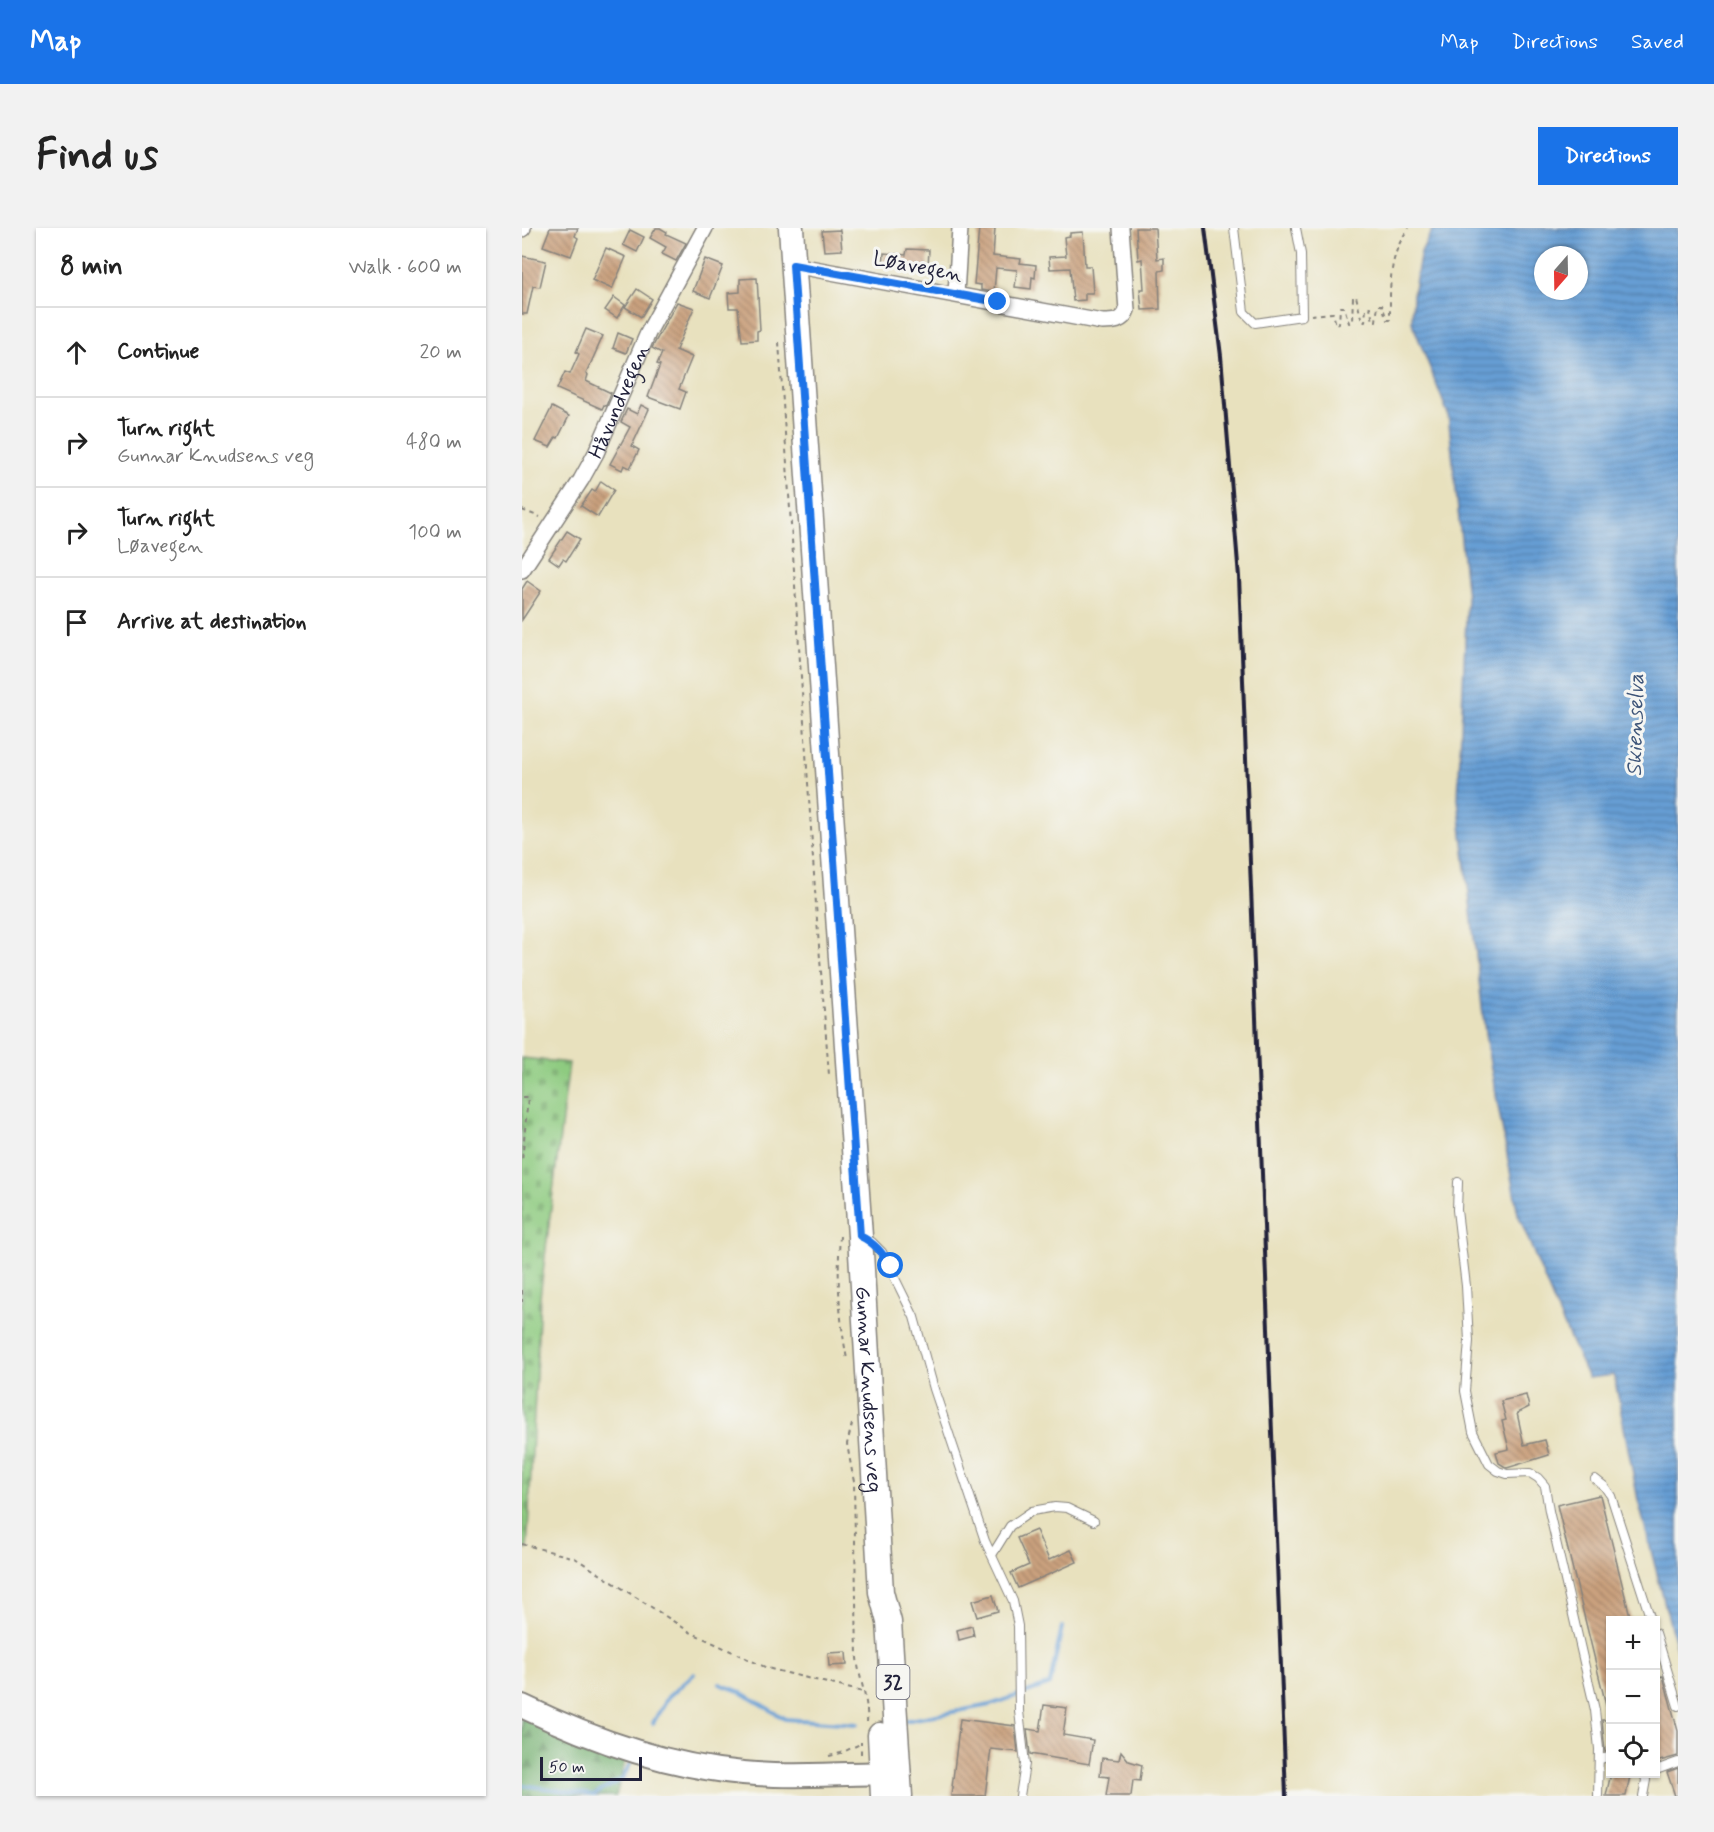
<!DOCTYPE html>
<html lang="en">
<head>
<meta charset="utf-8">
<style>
	:root { --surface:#fff; --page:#f2f2f2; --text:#222; --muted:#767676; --line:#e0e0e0; --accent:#1a73e8 }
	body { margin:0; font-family:Mynerve,sans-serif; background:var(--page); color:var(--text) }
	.controls { position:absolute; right:18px; bottom:18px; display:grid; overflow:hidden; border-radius:0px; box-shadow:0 2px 4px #0004 }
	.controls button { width:54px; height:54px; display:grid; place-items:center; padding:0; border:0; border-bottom:2px solid var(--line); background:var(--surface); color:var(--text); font:30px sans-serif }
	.compass { position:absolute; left:1012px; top:18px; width:54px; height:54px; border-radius:50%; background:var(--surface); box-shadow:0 2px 4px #0004; rotate:200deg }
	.scale { position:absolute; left:18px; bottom:15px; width:102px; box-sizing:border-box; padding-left:6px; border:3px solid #22223b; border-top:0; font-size:16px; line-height:21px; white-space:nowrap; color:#22223b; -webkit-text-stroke:4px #f6f6f2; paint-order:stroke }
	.stop { position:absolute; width:18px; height:18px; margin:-14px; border:4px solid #1a73e8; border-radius:50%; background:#fff }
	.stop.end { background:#1a73e8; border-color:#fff; box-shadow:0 2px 6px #0008 }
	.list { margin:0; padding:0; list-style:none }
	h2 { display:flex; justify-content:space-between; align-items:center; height:78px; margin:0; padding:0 24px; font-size:26px }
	h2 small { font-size:20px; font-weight:400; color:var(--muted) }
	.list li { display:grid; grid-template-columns:39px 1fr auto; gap:18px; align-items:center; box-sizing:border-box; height:90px; padding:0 24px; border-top:2px solid var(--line) }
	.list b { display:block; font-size:22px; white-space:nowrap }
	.list p { margin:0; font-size:20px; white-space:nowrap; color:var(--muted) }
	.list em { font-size:20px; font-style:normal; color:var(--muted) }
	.icon { flex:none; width:33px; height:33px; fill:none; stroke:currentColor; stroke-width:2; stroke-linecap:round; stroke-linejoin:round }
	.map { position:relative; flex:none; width:1156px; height:1568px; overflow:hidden; border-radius:0px }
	header { display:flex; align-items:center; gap:36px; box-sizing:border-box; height:84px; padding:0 30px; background:var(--accent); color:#fff }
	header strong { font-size:28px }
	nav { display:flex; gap:33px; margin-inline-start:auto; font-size:21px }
	.intro { display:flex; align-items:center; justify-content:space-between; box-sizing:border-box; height:144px; padding:0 36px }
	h1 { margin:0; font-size:42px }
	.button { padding:15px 27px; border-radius:0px; background:var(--accent); color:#fff; font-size:21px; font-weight:700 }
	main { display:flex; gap:36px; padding:0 36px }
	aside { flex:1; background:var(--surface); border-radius:0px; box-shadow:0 2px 4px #0004 }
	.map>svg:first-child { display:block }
</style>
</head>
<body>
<header>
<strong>Map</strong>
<nav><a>Map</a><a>Directions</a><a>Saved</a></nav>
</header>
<div class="intro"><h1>Find us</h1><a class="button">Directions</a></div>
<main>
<aside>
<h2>8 min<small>Walk · 600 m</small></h2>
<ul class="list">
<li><svg class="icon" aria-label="ahead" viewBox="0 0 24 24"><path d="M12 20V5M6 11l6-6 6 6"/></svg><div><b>Continue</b></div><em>20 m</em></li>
<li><svg class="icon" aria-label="right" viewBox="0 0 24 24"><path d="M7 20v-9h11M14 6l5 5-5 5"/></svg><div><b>Turn right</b><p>Gunnar Knudsens veg</p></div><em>480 m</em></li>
<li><svg class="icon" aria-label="right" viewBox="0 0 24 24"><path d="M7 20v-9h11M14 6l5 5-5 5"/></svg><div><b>Turn right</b><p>Løavegen</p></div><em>100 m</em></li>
<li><svg class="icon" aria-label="arrive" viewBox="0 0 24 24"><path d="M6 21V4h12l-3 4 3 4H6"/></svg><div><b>Arrive at destination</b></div></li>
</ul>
</aside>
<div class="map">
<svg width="1156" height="1568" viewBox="0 0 1156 1568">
	<defs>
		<pattern id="forest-firs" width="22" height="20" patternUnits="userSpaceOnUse" patternTransform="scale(1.5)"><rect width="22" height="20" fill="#72af6e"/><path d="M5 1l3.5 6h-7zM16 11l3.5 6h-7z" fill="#5d8e5c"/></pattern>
		<pattern id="cemetery-stones" width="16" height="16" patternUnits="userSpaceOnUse" patternTransform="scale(1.5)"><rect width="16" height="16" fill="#8ecb80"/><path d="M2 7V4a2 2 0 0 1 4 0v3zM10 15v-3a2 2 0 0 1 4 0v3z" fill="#7aae70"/></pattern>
		<pattern id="water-rules" width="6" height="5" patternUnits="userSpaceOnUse" patternTransform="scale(1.5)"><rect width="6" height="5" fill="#669ed4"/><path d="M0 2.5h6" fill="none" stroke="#5480ad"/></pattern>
		<pattern id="building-back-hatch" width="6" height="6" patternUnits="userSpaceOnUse" patternTransform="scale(1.5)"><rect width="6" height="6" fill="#caa17e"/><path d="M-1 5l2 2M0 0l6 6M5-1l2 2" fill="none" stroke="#a48368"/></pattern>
	</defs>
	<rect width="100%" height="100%" fill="#f6f6f2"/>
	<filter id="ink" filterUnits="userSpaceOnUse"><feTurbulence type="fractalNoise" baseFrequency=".0167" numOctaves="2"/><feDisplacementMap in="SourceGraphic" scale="12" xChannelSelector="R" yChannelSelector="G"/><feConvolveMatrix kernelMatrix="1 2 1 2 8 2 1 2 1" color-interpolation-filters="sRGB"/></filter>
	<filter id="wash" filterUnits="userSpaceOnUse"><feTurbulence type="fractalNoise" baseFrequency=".008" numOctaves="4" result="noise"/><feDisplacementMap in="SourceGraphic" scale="24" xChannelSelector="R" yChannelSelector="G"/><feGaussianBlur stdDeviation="1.35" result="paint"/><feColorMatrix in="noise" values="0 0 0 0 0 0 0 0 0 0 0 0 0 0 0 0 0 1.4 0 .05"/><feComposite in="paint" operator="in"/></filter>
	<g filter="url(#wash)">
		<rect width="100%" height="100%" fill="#e8e1be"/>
		<polygon fill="url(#forest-firs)" stroke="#4a6854" stroke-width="1.5" points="0,1476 106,1521 94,1568 0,1568"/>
		<polygon fill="url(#cemetery-stones)" stroke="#58765e" stroke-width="1.5" points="0,830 47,835 18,1069 5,1322 0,1319"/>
		<path fill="url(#water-rules)" stroke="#446088" stroke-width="1.5" fill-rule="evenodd" d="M911,0h245v1427l-40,-155 -24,-125 -26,3 -31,-68 -39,-96 -32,-173 -28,-242 9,-202 -19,-183 -36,-92 1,-28 8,-42zM1021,27h36v36h-36z"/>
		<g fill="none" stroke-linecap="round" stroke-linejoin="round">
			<g stroke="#669ed4" stroke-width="4">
				<polyline points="198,1456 219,1464 263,1491 335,1496"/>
				<polyline points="382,1493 468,1477 528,1456 540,1399"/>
				<polyline points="131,1495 146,1469 172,1446"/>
				<polyline points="0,1557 72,1567 100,1551 108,1536"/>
			</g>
		</g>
		<g id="blocks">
			<g fill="url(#building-back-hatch)">
				<polygon points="28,0 56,0 53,8 56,10 49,28 21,18"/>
				<polygon points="134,0 138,0 145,4 144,6 164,15 154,33 140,26 144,19 128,10"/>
				<polygon points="457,0 473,0 471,28 499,31 498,35 514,37 513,50 510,49 509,61 493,59 495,42 474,40 472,64 459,62 459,57 452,56"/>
				<polygon points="614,0 633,0 635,31 642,30 642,42 637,43 638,81 620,82 618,61 622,61 620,31 616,32"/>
				<polygon points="108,2 122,9 115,24 101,17"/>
				<polygon points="318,2 320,22 302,23 300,3"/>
				<polygon points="561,4 563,38 569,38 571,65 563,65 563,72 551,73 548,40 528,41 527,29 544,28 542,9 548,8 548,5"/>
				<polygon points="84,20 104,29 90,61 70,52"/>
				<polygon points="385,21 407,22 406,39 361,37 362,25 384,27"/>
				<polygon points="0,28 24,33 18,59 11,58 5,86 0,86"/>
				<polygon points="183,31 201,38 188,70 171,63"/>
				<polygon points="235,50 238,102 235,103 235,112 220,113 216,80 207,80 206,65 218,64 218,51"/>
				<polygon points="115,61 130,71 119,89 103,79"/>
				<polygon points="92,69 103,77 95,90 83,82"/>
				<polygon points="155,74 172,80 154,122 170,129 157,161 164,164 158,181 126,169 138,137 135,136 140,125 130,120"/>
				<polygon points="64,101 81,108 64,146 66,147 64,153 89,165 84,178 82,177 80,181 35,161 43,144 48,146 57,126 54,124"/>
				<polygon points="96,105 110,111 104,125 91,120"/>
				<polygon points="119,177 127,181 110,218 117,222 108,240 102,237 100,242 88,236 108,199 99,194 105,181 115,186"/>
				<polygon points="30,179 47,188 36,210 34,209 28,219 13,213"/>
				<polygon points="79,253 92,262 76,289 59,278 70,262 73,264"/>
				<polygon points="45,303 58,311 44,333 41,331 37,337 27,330"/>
				<polygon points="5,353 19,363 0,392 0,361"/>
				<polygon points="1004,1167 1007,1179 995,1185 1002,1217 1023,1212 1027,1227 985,1240 977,1235 974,1224 987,1221 980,1193 984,1192 979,1173"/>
				<polygon points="1078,1267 1109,1392 1089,1392 1089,1477 1084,1477 1035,1277"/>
				<polygon points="514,1302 527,1332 549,1322 555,1334 496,1360 489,1345 507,1337 495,1310"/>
				<polygon points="471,1367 476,1383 455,1389 450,1373"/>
				<polygon points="450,1398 452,1408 437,1412 435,1402"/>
				<polygon points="324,1424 325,1437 307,1438 306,1425"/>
				<polygon points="1141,1448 1156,1503 1156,1528 1134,1534 1134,1450"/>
				<polygon points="522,1477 545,1480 541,1507 571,1512 567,1536 508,1526 505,1501 518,1503"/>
				<polygon points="438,1491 493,1498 496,1524 469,1521 463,1568 429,1568"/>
				<polygon points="1080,1492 1089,1492 1089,1523 1083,1524"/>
				<polygon points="599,1523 607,1533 620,1537 618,1553 611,1552 609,1568 584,1568 587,1549 578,1548 580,1530 597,1532"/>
				<polygon points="1156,1540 1156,1568 1153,1568 1145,1544"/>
				<polygon points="1089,1545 1108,1548 1104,1568 1084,1568"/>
			</g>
		</g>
	</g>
	<g filter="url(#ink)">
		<use href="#blocks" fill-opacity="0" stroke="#85827c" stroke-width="1.5"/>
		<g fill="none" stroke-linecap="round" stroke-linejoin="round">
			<defs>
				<g id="service">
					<polyline points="712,0 722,84 733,95 780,88 779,26 774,0"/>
					<polyline points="936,954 935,982 944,1058 947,1113 943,1163 951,1204 967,1236 976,1243 985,1246 1008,1245 1016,1250 1023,1258 1027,1283 1073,1482 1077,1521 1076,1568"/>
					<polyline points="343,1010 350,1014 360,1024 392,1089 412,1161 463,1313 491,1373 496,1398 497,1483 503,1536 498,1568"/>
					<polyline points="1073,1251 1082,1258 1089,1268 1129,1392"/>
					<polyline points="470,1327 488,1298 510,1283 533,1279 545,1280 572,1293"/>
					<polyline points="1134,1405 1156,1478"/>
					<polyline points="1077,1531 1088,1529"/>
					<polyline points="1134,1542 1156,1534"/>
					<polyline points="1121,1568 1124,1552 1122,1546"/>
				</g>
				<g id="minor">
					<polyline points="0,1 1,0"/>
					<path d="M271,37l309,57c11,0 21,0 25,-12l-6,-82"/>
					<polyline points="434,66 438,0"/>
					<path id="s1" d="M0,342l59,-90 15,-27 52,-120 57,-105"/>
				</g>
				<path id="secondary" d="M0,1478c70,34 143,60 221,67 52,5 104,0 156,0"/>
				<g id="primary">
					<path id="s2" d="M269,0l69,1008 21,356 8,30 11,174"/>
					<polyline points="358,1507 361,1568"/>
				</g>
			</defs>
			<use href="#service" stroke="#85827c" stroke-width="10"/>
			<use href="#minor" stroke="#85827c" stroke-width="18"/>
			<use href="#secondary" stroke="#85827c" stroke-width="26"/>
			<use href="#primary" stroke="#85827c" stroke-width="27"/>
			<g stroke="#85827c" stroke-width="2" stroke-dasharray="4.5 4.5" stroke-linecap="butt">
				<path d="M789,87l22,-2 3,12 3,-1 1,-17h4l5,16 3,-1 1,-25 3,-1 6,26h3l1,-14 4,-1 3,14h3l2,-16h4l5,15h3c0,-32 -2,-65 19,-92"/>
				<polyline points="257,114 295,692 307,847"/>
				<polyline points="0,282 18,289"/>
				<polyline points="0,869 6,869 0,934"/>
				<path d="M318,1008c-3,42 -1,82 7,123"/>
				<polyline points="0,1062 0,1074"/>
				<path d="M330,1196l-5,20 7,38 3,176c2,21 12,43 10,64"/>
				<polyline points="0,1316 53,1330 168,1404 245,1440 341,1464"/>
				<polyline points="339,1526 339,1514"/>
				<polyline points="307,1528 319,1525 338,1516"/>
			</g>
			<use href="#service" stroke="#fff" stroke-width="8"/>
			<use href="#minor" stroke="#fff" stroke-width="15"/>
			<use href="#secondary" stroke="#fff" stroke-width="22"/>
			<use href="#primary" stroke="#fff" stroke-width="24"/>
			<polyline stroke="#22223b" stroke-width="4" points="683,0 699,128 717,349 764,1568"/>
		</g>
	</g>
	<g fill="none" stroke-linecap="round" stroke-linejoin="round" filter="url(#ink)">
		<path stroke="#1a73e8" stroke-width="8" d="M369,1038c-9,-13 -16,-23 -31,-30l-67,-971 205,37"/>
	</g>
	<g text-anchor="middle" stroke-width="6" stroke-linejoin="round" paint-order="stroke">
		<rect fill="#f6f6f2" stroke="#626272" stroke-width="1.5" x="354.5" y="1437" width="33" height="34" rx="4.5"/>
		<g font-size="20" font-weight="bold" fill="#22223b">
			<text x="371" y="1461">32</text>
		</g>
		<g font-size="21" fill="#22223b" stroke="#f6f6f2">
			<text transform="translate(396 38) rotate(11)" y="7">Løavegen</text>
			<text dy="7" stroke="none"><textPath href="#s1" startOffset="195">Håvundvegen</textPath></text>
			<text dy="7" stroke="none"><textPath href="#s2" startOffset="1164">Gunnar Knudsens veg</textPath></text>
		</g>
		<g font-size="22" font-style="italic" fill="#3d5478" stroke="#f6f6f2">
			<text transform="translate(1112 497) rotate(-89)" y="8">Skienselva</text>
		</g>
	</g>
</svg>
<div class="controls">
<button>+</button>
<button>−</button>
<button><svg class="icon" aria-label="locate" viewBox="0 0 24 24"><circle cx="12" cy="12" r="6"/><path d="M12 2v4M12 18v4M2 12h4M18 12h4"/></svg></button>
</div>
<svg class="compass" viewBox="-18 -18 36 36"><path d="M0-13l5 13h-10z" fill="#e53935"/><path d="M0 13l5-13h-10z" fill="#767676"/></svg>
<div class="scale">50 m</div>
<div class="stop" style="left:369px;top:1038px"></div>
<div class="stop end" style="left:476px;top:74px"></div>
</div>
</main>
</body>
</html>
